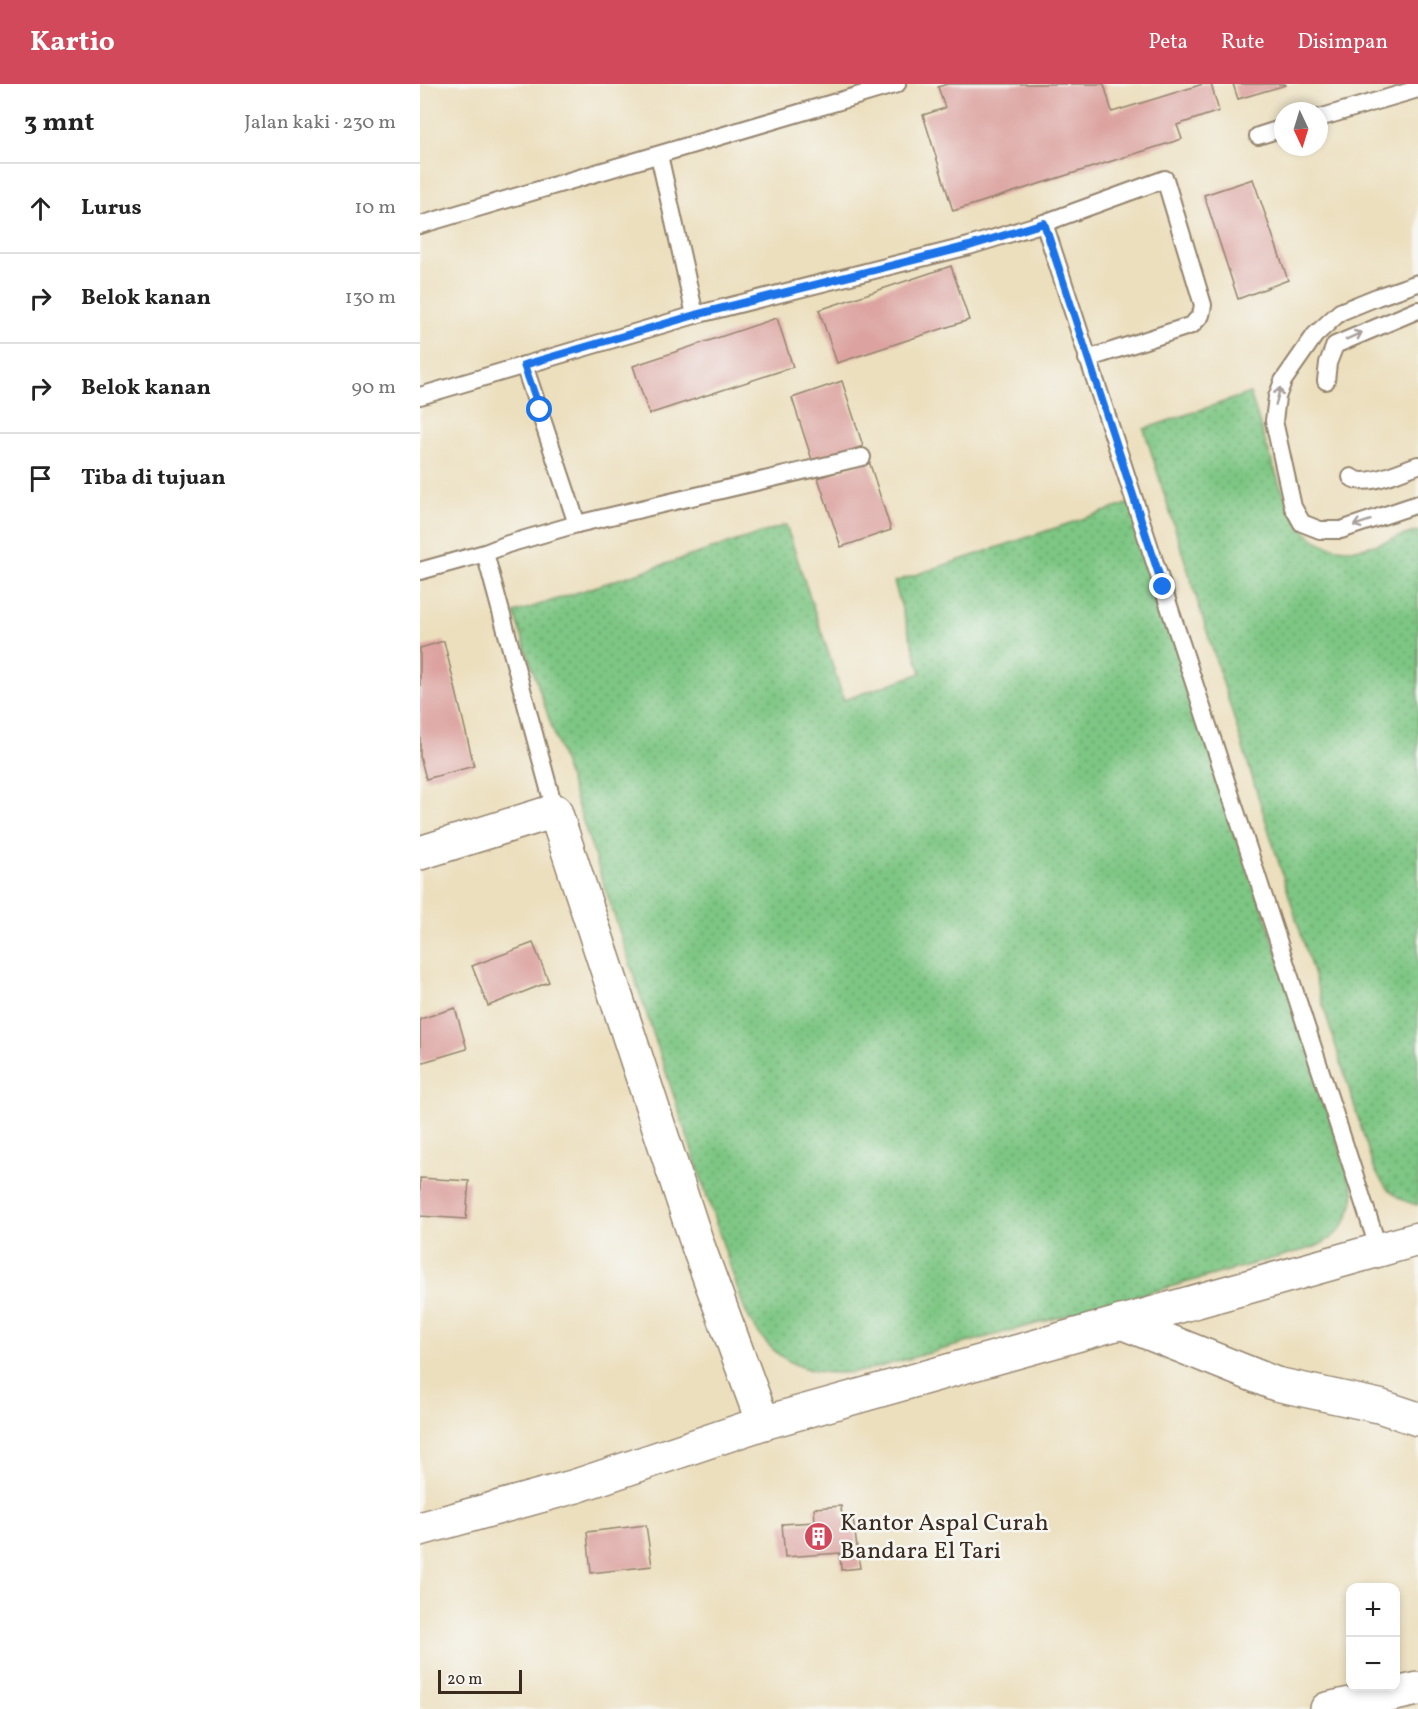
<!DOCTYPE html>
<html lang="id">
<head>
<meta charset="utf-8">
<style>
	:root { --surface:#fff; --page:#f2f2f2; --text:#222; --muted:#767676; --line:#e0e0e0; --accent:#d1495b }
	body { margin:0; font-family:Vollkorn,serif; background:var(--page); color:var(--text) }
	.controls { position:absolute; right:18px; bottom:18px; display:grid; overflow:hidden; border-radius:12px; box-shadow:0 3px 9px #0003 }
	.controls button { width:54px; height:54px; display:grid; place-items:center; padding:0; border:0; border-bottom:2px solid var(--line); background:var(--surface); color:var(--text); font:30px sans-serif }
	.compass { position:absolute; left:854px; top:18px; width:54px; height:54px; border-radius:50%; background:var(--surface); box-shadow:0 3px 9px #0003; rotate:176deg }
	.scale { position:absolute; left:18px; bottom:15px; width:84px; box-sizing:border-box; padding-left:6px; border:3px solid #3b2a1e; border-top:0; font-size:16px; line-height:21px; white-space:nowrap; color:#3b2a1e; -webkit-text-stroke:4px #f6f6f2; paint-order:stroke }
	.stop { position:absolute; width:18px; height:18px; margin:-14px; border:4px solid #1a73e8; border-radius:50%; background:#fff }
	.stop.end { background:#1a73e8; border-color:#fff; box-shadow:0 2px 6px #0008 }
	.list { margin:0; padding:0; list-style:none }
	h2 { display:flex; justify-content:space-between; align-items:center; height:78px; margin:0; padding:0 24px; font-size:26px }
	h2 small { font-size:20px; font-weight:400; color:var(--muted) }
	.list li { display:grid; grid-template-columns:39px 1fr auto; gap:18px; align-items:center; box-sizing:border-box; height:90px; padding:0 24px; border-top:2px solid var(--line) }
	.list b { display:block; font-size:22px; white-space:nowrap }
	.list em { font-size:20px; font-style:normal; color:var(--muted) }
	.icon { flex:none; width:33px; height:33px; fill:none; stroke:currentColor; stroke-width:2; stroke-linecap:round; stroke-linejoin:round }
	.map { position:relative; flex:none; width:998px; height:1625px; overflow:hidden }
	header { display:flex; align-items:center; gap:36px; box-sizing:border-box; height:84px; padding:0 30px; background:var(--accent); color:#fff }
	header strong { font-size:28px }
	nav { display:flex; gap:33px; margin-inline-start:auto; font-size:21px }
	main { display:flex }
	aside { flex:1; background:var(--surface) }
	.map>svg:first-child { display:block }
</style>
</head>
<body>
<header>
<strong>Kartio</strong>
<nav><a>Peta</a><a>Rute</a><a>Disimpan</a></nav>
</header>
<main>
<aside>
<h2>3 mnt<small>Jalan kaki · 230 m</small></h2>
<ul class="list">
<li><svg class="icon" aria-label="ahead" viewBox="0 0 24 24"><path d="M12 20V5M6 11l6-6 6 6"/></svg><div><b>Lurus</b></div><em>10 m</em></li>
<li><svg class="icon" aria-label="right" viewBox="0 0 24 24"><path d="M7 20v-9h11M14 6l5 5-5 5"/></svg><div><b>Belok kanan</b></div><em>130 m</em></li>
<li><svg class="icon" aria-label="right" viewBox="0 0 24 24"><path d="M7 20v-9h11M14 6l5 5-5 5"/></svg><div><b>Belok kanan</b></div><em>90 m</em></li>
<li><svg class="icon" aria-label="arrive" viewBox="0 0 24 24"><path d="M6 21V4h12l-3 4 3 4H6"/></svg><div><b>Tiba di tujuan</b></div></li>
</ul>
</aside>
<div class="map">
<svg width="998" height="1625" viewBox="0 0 998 1625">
	<defs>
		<pattern id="grass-dots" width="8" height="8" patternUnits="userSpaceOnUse" patternTransform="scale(1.5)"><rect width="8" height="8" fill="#7dc683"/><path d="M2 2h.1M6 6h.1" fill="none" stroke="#68a16b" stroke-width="1.8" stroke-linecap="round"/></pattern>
	</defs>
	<rect width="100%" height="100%" fill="#f6f6f2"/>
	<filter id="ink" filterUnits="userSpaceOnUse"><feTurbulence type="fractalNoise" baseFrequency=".0167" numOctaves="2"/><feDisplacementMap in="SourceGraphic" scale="12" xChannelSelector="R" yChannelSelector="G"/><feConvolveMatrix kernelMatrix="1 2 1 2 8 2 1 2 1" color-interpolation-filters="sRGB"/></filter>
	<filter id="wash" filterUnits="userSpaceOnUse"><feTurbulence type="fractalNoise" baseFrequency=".008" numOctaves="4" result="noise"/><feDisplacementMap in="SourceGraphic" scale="24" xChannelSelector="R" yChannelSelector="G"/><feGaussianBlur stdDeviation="1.35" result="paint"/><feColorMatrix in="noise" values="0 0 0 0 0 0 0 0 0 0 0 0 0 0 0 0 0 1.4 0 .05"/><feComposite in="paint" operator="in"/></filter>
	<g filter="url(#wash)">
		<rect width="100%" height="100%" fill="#ecdfbe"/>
		<g fill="url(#grass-dots)" stroke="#5c7850" stroke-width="1.5">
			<path d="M830,309c11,33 34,121 58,141 11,10 27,15 43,15 22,-1 46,-12 67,-18v674c-22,-4 -36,-19 -45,-39l-229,-737z"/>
			<path d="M713,418l221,691c-3,27 -14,43 -39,54l-451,124c-58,9 -95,-10 -120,-63l-230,-695 272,-88 58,175 77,-27 -27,-91z"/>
		</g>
		<g id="blocks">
			<g fill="#dca29f">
				<polygon points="527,0 684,0 692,28 783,0 791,0 799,27 757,41 762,55 533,127 503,31 525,24 518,3"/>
				<polygon points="813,0 865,0 866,1 818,15"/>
				<polygon points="833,95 868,196 818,215 784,111"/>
				<polygon points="531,182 549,236 417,279 399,226"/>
				<polygon points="357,234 373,283 229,330 213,282"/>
				<polygon points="422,297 443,362 393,379 372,314"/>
				<polygon points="449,377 471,446 421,463 398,394"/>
				<polygon points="24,557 54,682 6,695 0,672 0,564"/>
				<polygon points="113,859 129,898 68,922 52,882"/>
				<polygon points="35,924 47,965 0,979 0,935"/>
				<polygon points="0,1094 49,1097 46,1135 0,1132"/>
				<polygon points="421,1422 422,1435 433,1435 440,1484 421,1486 420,1469 365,1473 362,1440 395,1438 394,1424"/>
				<polygon points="226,1441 232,1482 171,1489 167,1448"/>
			</g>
		</g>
	</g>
	<g filter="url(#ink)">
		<use href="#blocks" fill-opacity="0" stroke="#94846e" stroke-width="1.5"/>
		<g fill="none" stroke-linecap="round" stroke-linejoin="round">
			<defs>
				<g id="service">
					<polyline points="899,34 998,5"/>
					<polyline points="838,52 863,44"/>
					<polyline points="239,71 275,231"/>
					<polyline points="624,139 959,1166"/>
					<polyline points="0,141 477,0"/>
					<polyline points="998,199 957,213 920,228 895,251 863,297 857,313 854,337 873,423 882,439 900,446 921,446 998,420"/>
					<polyline points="104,281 157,440"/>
					<polyline points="906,297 908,279 915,261 998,226"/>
					<polyline points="0,312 275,231 549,162 624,139 745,95 783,221 781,231 772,241 667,275"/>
					<path d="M931,393c13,12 51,-7 67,-12"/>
					<polyline points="0,487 65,469"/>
					<polyline points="135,727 65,469 88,460 157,440 442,373"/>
				</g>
				<g id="minor">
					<polyline points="0,769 135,727 278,1162 343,1339"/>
					<polyline points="701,1238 856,1300 959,1322 998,1335"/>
					<polyline points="0,1445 156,1402 343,1339 998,1155"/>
					<polyline points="907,1625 998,1605"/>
				</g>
			</defs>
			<use href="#service" stroke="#94846e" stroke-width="20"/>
			<use href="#minor" stroke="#94846e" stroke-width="36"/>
			<use href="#service" stroke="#fff" stroke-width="16"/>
			<use href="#minor" stroke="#fff" stroke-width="33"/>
		</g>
		<defs><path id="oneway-shaft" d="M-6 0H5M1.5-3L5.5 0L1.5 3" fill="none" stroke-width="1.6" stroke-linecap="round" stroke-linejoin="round" transform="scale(1.5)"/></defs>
		<g stroke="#a79f9a">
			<use href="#oneway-shaft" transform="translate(934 252) rotate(-24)"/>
			<use href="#oneway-shaft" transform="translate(858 312) rotate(-75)"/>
			<use href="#oneway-shaft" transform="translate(942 439) rotate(162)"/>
		</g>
	</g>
	<g fill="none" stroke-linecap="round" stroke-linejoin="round" filter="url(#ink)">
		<polyline stroke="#1a73e8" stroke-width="8" points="120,326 104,281 275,231 549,162 624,139 743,503"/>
	</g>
	<defs>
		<symbol id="building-disc" viewBox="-11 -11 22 22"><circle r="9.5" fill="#d1495b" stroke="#f6f6f2"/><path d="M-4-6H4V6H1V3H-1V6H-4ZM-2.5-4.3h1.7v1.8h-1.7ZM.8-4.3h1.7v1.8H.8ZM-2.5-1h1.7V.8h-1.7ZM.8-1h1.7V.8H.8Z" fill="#fff"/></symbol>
	</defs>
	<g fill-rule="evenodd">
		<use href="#building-disc" x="382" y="1436" width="33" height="33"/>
	</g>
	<g text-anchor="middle" stroke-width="5" stroke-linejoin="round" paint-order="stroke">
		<g font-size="24" fill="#3b2a1e" stroke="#f6f6f2" text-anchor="start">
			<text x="420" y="1446">Kantor Aspal Curah<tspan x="420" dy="28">Bandara El Tari</tspan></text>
		</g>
	</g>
</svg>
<div class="controls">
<button>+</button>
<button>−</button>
</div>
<svg class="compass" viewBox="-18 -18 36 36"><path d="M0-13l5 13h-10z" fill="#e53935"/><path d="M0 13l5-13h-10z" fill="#767676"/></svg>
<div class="scale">20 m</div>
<div class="stop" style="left:120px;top:326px"></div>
<div class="stop end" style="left:743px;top:503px"></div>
</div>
</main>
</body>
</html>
